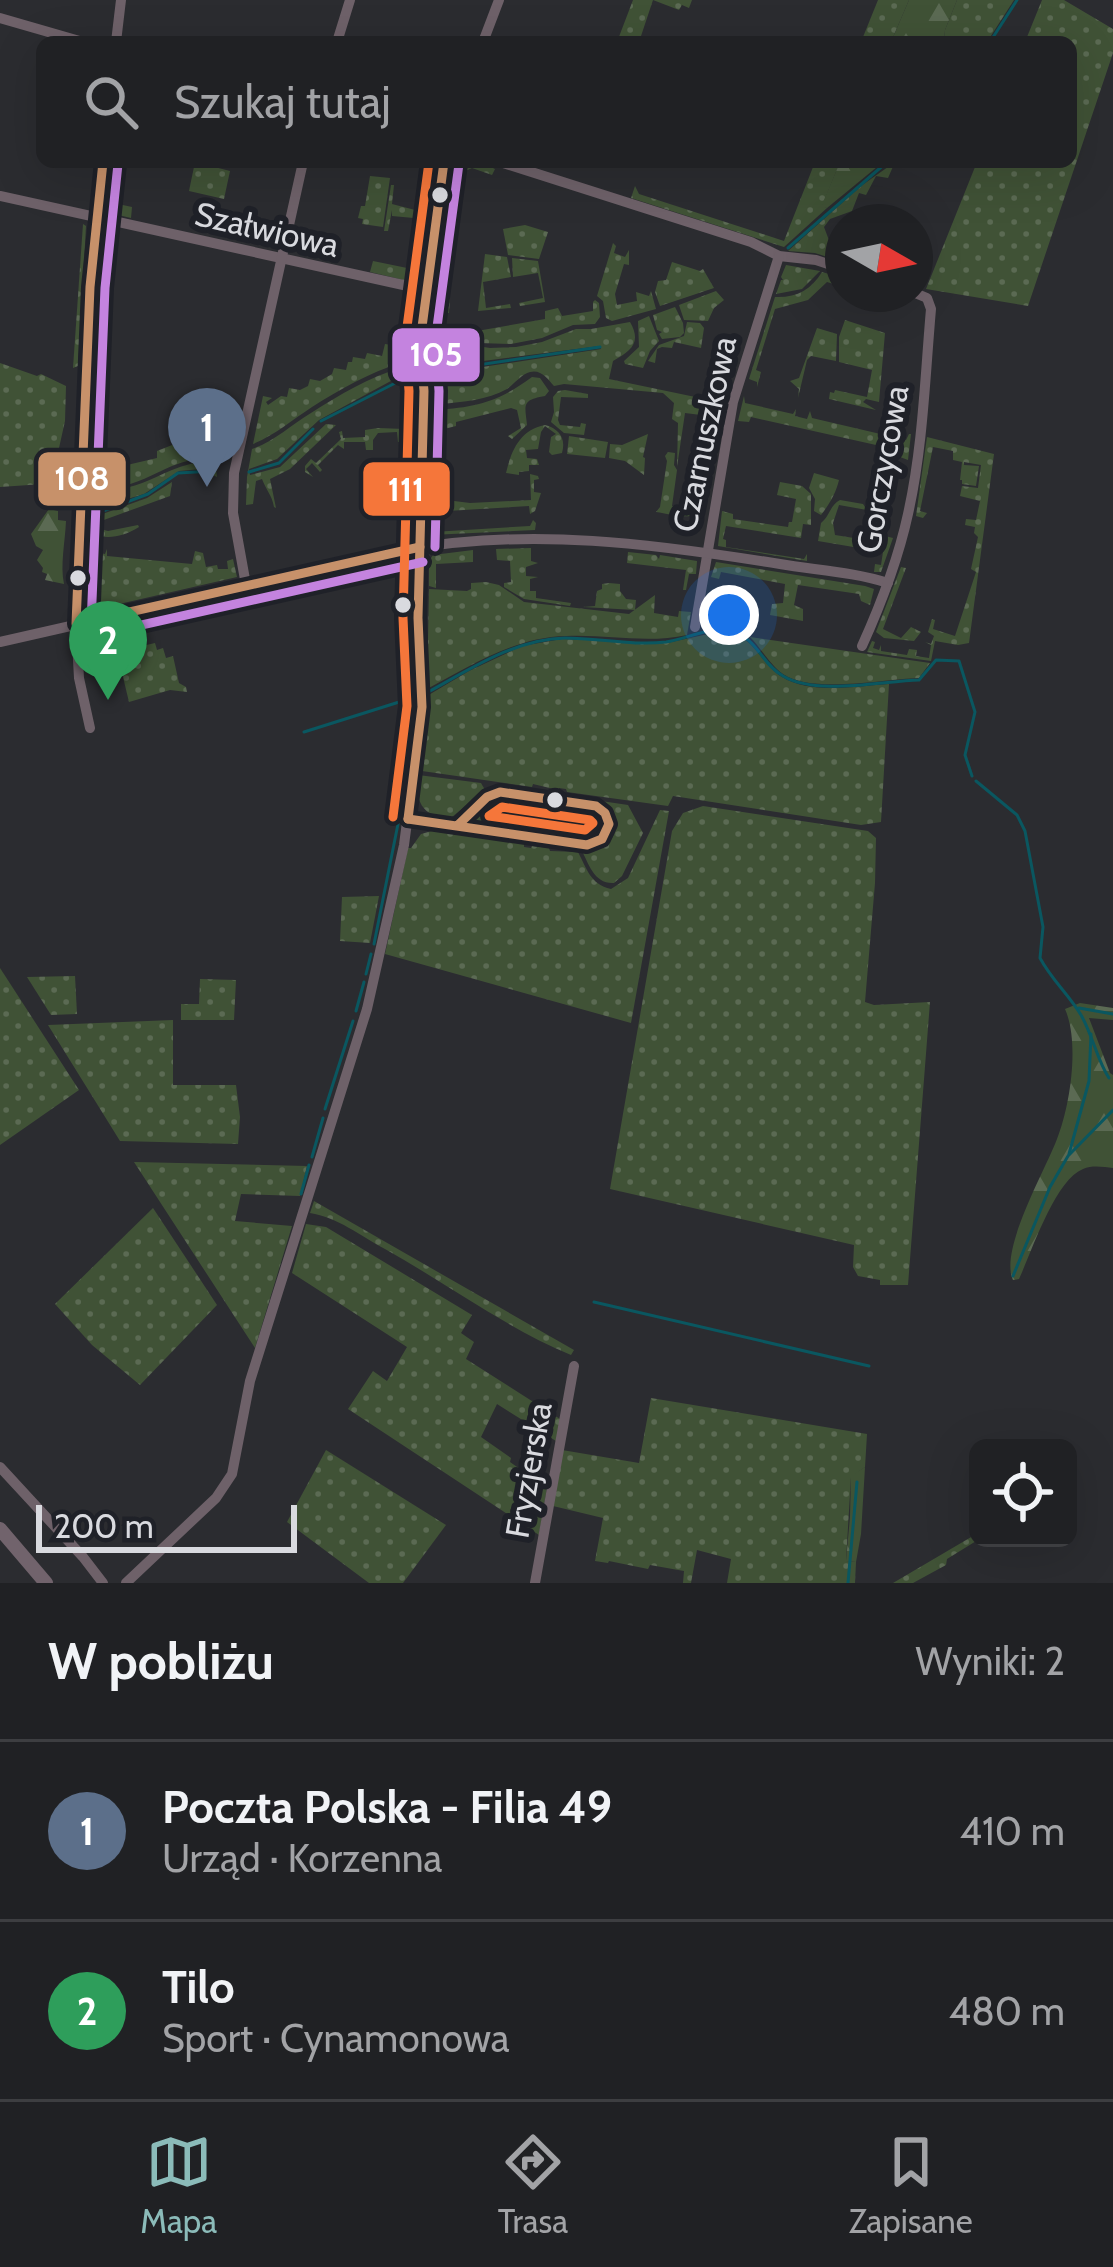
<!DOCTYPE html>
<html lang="pl">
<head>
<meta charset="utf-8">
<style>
	:root { --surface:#202124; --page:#28292c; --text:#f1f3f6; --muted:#a2a3a6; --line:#3d3e41; --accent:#8bbbb9 }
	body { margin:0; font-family:Cabin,sans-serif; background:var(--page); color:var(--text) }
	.controls { position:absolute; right:36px; bottom:36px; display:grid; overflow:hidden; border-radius:18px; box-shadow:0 12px 48px #0002 }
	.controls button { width:108px; height:108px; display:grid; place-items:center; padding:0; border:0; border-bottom:3px solid var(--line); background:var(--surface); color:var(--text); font:60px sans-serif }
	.compass { position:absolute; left:825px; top:204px; width:108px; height:108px; border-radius:50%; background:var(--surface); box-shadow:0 12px 48px #0002; rotate:99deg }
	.scale { position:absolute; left:36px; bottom:30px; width:261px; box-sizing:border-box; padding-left:12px; border:6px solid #d9dadf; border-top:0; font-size:33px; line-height:42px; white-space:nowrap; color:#d9dadf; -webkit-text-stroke:9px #1f2128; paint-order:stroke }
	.you { position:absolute; left:729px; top:615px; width:42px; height:42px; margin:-30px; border:9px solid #fff; border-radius:50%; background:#1a73e8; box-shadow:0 0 0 18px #1a73e833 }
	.badge { display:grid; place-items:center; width:78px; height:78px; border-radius:50%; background:var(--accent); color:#fff; font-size:39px; font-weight:700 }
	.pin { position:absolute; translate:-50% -99px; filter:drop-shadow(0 3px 6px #0008) }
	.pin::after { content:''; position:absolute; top:63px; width:42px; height:36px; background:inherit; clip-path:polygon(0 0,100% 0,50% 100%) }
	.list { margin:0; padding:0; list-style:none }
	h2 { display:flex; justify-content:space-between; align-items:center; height:156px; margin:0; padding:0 48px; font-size:51px }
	h2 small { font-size:39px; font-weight:400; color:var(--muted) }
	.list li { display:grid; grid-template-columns:78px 1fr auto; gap:36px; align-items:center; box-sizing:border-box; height:180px; padding:0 48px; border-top:3px solid var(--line) }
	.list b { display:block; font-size:45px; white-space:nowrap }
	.list p { margin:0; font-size:39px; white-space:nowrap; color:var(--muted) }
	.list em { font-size:39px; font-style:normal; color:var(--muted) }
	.icon { flex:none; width:66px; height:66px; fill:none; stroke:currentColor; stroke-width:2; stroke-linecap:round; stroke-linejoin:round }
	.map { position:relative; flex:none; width:1113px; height:1583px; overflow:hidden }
	.search { position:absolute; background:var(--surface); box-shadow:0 12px 48px #0002; left:36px; right:36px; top:36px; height:132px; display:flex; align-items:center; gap:30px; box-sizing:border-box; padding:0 42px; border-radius:18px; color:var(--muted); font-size:45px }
	.sheet { height:516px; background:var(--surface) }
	nav { display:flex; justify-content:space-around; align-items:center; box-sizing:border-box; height:168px; border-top:3px solid var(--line); background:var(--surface); font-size:33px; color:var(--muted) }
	nav a { display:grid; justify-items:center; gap:6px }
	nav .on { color:var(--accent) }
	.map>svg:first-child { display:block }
</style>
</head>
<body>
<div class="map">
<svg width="1113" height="1583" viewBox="0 0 1113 1583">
	<defs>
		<pattern id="grass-dots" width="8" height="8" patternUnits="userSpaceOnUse" patternTransform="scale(3)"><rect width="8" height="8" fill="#405236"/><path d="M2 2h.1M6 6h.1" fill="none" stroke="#5b6a53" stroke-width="1.8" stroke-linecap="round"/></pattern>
		<pattern id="forest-firs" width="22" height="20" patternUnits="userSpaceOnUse" patternTransform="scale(3)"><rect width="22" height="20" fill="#405236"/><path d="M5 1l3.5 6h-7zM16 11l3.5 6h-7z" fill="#5b6a53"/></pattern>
	</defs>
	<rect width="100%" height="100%" fill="#2b2c30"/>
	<g fill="url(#grass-dots)" fill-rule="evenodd">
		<polygon points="633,0 692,0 689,8 682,5 679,10 653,0 639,42 617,42"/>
		<polygon points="878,0 909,0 891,42 861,42"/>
		<polygon points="957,0 1014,0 987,42 944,42 945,30"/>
		<polygon points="1042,0 1064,0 1113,29 1113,53 1028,306 926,289 977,162 1071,162 1071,42 1025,42"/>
		<polygon points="195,162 230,171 224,199 189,191"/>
		<polygon points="458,162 480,162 495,169 492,175 472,168 459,174 444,295 450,297 449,313 437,311"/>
		<polygon points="815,162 840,162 822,206 827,208 784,247 631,198 635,186 639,194 784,241"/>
		<polygon points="895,162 888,178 876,176 866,195 859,193 852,211 830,219 824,227 833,251 843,255 843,262 815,253 788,251 861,186"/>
		<polygon points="112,169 122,171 118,204 132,207 131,218 114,214 109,204"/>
		<polygon points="370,176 390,178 383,227 362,224 363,219 358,218 361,206 365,206"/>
		<polygon points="391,185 394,185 392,204 415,210 418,195 425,197 420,232 413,231 414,218 392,216 392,210 388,231 384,231"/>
		<polygon points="83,224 86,226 78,366 73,368"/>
		<polygon points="525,225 548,232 539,259 508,255 503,229"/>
		<polygon points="613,243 616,246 614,253 625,257 629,250 629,265 624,264 615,294 617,305 637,301 636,292 649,296 651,291 656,309 612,321 606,318 603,301 597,296"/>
		<polygon points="409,254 416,256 414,277 408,281 370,272 373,261 407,268"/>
		<polygon points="485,254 507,257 511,277 483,282 486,308 510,304 511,308 478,311"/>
		<polygon points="512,258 538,261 545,302 520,306 519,303 543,298 538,273 513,277"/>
		<polygon points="672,262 700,271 703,269 714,288 660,306 655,292 658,281 666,280"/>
		<polygon points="786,265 820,271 802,289 776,294 781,280 783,280 781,277"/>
		<path d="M822,272l21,6v9l-16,-5 -19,18 -33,9 -19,61 5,2 -4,15v-5l-8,-3 26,-82c21,1 36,-7 47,-25z"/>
		<polygon points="716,291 724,300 714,308 708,321 684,320 679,305"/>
		<polygon points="595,300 599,303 600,317 595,324 573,325 542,338 511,344 479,343 454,335 545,319 545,311 558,308 562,316 593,311 593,302"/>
		<polygon points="675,307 683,323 684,333 680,337 662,339 659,334 662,332 657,330 653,315"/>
		<polygon points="649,316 659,341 650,351 643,368 625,364 624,361 639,347 638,321"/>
		<polygon points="845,320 885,333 879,402 866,399 863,402 876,410 829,399 830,392 834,393 835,390 867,397 872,370 839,362 839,337"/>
		<path d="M630,322c12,21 1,29 -17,39l-4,18 115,24 -10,37 -8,-1 6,-34 -3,11 -24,-3 -8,54 1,-44 -6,-4 2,-16 -11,-10 -99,-9 -10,2c-6,-7 -13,-17 -24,-14 -8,2 -16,12 -23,17 -20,11 -44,13 -66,15v-5h-5l-1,5h-5l-1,-61 6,-7v-6h5l2,5 7,-1 2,6 7,3 32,5 26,-1 26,-5 34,-13h15zM592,347l8,-1 1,3 -164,25v-7z"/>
		<polygon points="687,322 700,323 704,328 701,348 674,342 672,348 662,347 657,349 655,363 648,361 659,345 684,336"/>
		<polygon points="817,328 837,334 836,361 811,356 807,360 798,398 799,389 790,381 799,378"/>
		<path d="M400,340l2,1 -1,22c-31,9 -62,27 -89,44 -20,13 -37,28 -59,37l10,-48 9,2 -6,4 2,3 13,-9 6,1 2,-9 11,2 8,-4 2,-7 10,2 12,-7 2,-6 12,2 2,-8h4l1,-5 12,2 2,-6 15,3 3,-12 13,2z"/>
		<polygon points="0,363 37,376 41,374 66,386 65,421 57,457 58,483 0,487"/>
		<path d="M401,368l-1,8 -81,44 -42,39 -28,10 1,6 30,-8 46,-43 10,1 -46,44 -20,10 6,29 -2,-1c-2,-12 -8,-17 -12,-28l-6,2 -3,23 -7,1 1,-28 5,-28c23,-8 39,-24 59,-36 28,-18 58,-36 90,-45z"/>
		<path d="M532,377l8,1 9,13 -4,5c-24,4 -20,9 -18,29l-15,14 -4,-3 13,-8 -4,-18 -6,-2 -55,14v4l-16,4 -3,26h-8l1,-46c43,-2 67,-7 102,-33z"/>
		<polygon points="565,390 588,394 588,398 561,397 558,420 560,425 580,427 581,423 586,424 584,435 564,433 551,422 554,412 553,397 558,391"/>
		<polygon points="744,396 745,403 793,414 796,409 795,416 807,419 810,411 812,418 906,440 909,434 911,434 908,460 900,457 897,450 885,447 751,417 749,422 738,421"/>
		<path d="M545,425c15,4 21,14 17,28l-10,2 -3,-3 2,-15 5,-3 -11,-8 -4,6 -3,17 -12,1 1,8 10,1 2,6h-10v6l-10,1v3l-13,-2c5,-21 13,-43 39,-48z"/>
		<polygon points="378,428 404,429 404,442 398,442 397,432 378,433 373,440 373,450 366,450 365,442 344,442 344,449 338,445 318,465 322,470 320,472 312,463 306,469 313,477 305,472 305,466 311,459 316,463 341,439 339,432 342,431 343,438 365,437 365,430"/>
		<path d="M205,432l8,2 2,17 -3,3c-13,4 -27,7 -40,12 -25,10 -52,31 -78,13l2,-34h8l-1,23 7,1 47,-11v-7z"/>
		<polygon points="648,434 643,457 645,458 644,475 625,461 609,458 610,444 622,445"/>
		<polygon points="569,436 608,442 605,458 567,454"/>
		<polygon points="927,437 994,454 969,643 958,645 935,641 931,661 867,652 872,641 875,642 873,648 879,650 881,645 881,651 907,655 909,649 917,650 916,656 929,658 931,645 925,642 931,644 934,636 928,632 932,619 935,620 933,629 955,636 976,572 971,569 978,537 974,533 975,527 965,525 966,519 976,520 980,501 960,496 962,486 978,488 981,465 964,462 964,465 979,466 976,486 962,484 962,480 960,480 962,462 953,460 953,451 933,447 920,511 927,513 923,518 916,516"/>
		<path d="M668,452l7,1 -1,12 3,5 -5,36 23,2 3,-14 7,1c-1,31 -28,20 -49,17l4,-5 7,-46 -2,-5z"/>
		<path d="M211,459l4,2 2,16 -4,-2 -1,-7 -33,3 -35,23 -50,15 3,7 50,-18 25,-16 -2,14 -69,25 -1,8 8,2 30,-6 1,2c-17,10 -28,12 -47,8l3,-48c29,8 51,-6 77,-17 12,-5 26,-8 39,-11z"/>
		<polygon points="429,463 437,463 438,467 438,499 470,503 531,500 530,474 538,476 539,479 534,480 534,492 541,493 535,511 530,514 529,506 431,512 433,532 530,526 533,520 536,523 535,530 430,535 428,531 429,475 434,475 434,471 429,470"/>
		<path d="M814,473l25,7c-3,13 -10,25 -18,35l-7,-4 1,-12 -6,-11z"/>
		<polygon points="780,482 802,486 811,494 811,525 803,524 801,538 726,526 723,539 726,540 726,547 804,559 807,554 807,561 718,546 722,511 733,514 733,519 788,527 789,522 792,522 796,499 777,495"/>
		<path d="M840,500l23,4 4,6 -28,-5 -6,18 2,12 44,7 5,-1 1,-5 8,2 -12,34h-7l1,-8 6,1 2,-13 -65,-11 3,-18c9,-7 9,-18 19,-23z"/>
		<polygon points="91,545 94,552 105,554 107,549 107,556 192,564 195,551 203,553 206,567 217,565 218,569 228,569 227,561 233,559 237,577 93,610 89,603"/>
		<polygon points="531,548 531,561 538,563 526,567 526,576 538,577 530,579 530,591 536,591 536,598 571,603 570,606 524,599 504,587 504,583 511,582 510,561 497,560 496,549"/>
		<polygon points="473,550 473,562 436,564 436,588 429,586 429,561 433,555"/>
		<polygon points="628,552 656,555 659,559 660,555 697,561 696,574 689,574 686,590 683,590 686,570 627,563"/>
		<polygon points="716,562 865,586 874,589 870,605 861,601 859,594 798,585 794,605 803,609 803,621 770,615 772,604 783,603 785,584 721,572 719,579 711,577"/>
		<polygon points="901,567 906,568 883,629 901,638 911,627 921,632 914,641 884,638 876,632"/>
		<path d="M486,582l13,3 25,17 105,12 26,-19 -1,18 24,4 1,-6 12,1 -4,23c-41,9 -80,-1 -121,1 -51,1 -96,30 -139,53l2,-100 38,2 4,-2v-6z"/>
		<polygon points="609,583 620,584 620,591 626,599 636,600 635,610 583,607 595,606 597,591 602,589 602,584"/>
		<path d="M722,631c35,5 35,30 60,46 29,18 75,9 107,7l-8,138 -20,3 -188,-29 -5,10 -101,-14 -1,-3 -7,-1 -1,2 -25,-6 -1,3 -110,-16 5,-75 42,-25 53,-25 40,-7 105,4z"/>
		<path d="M750,637l180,26 -11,15c-36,1 -106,16 -136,-4 -13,-9 -22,-26 -33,-37z"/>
		<polygon points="155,643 157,650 163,648 166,658 173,656 179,683 186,687 187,692 170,690 129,702 117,652"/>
		<path d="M418,775l63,8 4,7 -33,27c-31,1 -37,-16 -34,-42z"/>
		<polygon points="505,799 588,811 597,817 599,828 594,835 583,837 472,821 489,805"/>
		<path d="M601,801l27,4 15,28 -21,43 -8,7c-20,1 -25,-19 -33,-34 22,3 39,-9 34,-33z"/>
		<polygon points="703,806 868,831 876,838 875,883 865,1002 874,1005 930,1002 908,1285 880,1285 880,1280 858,1276 853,1267 854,1245 610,1189 672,831 683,813"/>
		<path d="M660,810l9,1 -38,212 -246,-69 23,-106h3l10,-14 11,-3 92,13v3l7,1 1,-2 17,2 1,3 28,1c9,17 12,32 33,37l17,-11z"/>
		<polygon points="379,896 370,943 340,941 342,897"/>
		<polygon points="0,968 79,1090 0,1145"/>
		<polygon points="75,976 77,1014 51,1015 27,977"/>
		<polygon points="200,979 236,980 234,1020 181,1020 181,1004 199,1004"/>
		<polygon points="173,1020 173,1085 236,1085 240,1117 238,1144 120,1141 48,1025"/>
		<polygon points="134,1162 307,1166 300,1196 241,1194 235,1221 292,1226 255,1348"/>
		<path d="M314,1201l260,149 -3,5c-65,-27 -125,-72 -186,-106 -24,-13 -48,-32 -75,-36z"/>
		<polygon points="153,1208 217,1305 140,1385 92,1345 55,1304"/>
		<polygon points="306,1224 326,1227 472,1315 461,1333 474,1342 466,1359 560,1419 556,1441 497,1404 481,1437 511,1458 510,1462 547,1488 539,1535 348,1409 373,1371 387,1381 407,1347 292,1273"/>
		<polygon points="651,1398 867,1434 865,1467 851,1477 846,1561 856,1562 855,1583 727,1583 731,1559 697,1550 691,1583 683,1583 684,1571 650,1565 648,1569 609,1561 608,1563 595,1561 603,1518 553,1506 562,1450 639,1463"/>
		<polygon points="326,1450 446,1525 403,1583 369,1583 287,1522"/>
		<polygon points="978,1533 978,1538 981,1538 947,1559 946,1565 913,1583 893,1583"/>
	</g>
	<g fill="url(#forest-firs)">
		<polygon points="909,0 957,0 945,30 944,42 891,42"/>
		<polygon points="840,162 883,162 827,208 821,207"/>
		<path d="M49,509l9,2v9l8,1c-1,22 -6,44 -2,63l-19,-4 2,-6 -5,-2 1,-4 -6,-8 6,-10 -7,-4 -5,-12z"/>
		<path d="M1080,1003l33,5v12l-24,-2 21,55 3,2v93c-9,-1 -21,-3 -30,1 -28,11 -51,82 -64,110l-6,1c-14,-30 32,-109 44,-141 13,-33 23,-96 8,-130z"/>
		<polygon points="865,1467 861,1534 856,1562 846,1561 850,1517 851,1476"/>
	</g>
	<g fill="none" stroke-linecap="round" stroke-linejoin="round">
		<g stroke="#0a5760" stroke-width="3">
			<polyline points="990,42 1017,0"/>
			<polyline points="788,248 887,162"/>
			<polyline points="437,371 600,347"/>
			<polyline points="321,421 409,376"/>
			<polyline points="249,472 279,463 313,429"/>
			<polyline points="95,514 148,494 178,473 213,471"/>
			<path d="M430,691c42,-23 86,-52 135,-53 34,0 67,8 101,4 20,-3 42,-15 63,-11 28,5 32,33 54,45 34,20 98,5 136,4l17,-20 23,1 16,51 -10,43 7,21"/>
			<polyline points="304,732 415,697 400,811"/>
			<path d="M976,781l41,34 8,16 18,96 -3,31c11,21 29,37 41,57 12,21 16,45 28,63"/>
			<polyline points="374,944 398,824"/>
			<polyline points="366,974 371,954"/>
			<polyline points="1079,1008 1113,1014"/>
			<polyline points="356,1011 364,982"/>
			<polyline points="325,1109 353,1021"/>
			<polyline points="1069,1154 1089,1081 1091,1034"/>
			<polyline points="312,1157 323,1118"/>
			<polyline points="301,1194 309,1165"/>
			<polyline points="1013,1276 1050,1187 1068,1156 1113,1110"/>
			<polyline points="594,1302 869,1366"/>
			<polyline points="848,1583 857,1482"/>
		</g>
		<g stroke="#6e6169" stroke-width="10">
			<polyline points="0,18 83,42"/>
			<polyline points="116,42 121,0"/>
			<polyline points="337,42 350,0"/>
			<polyline points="483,42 499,0"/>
			<polyline points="500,162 751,242 779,256 816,260 843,269"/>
			<polyline points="0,196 426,290"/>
			<polyline points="246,585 233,513 234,473 303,162"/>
			<polyline points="695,627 733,402 779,256"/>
			<path d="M0,642l405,-92c125,-23 250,-6 375,14 35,6 74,8 108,19"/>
			<path d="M862,646c19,-42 36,-86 46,-132 15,-67 17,-137 23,-205l-4,-11 -12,-5"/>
			<polyline points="90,728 79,678 76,624 90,287 103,162"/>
			<polyline points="0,1467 83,1557 103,1583"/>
			<polyline points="126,1583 216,1498 232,1474 250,1381 367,1009 404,845 422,707 418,618 424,391 420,342 444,162"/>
			<polyline points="535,1583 574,1366"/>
		</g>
		<polyline stroke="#71636c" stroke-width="14" points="0,1529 46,1583"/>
		<defs>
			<g id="bus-1">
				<polyline points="103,162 90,287 76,624 420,547"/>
				<polyline points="408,819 422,707 418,618 424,391 420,342 444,162"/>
				<polyline points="408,819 587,845 602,839 609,824 605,813 596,806 500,792 487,797 457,826"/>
			</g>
			<g id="bus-2">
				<polyline points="435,547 439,391 435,342 459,164"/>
				<polyline points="91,625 105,288 118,164"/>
				<polyline points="79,639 423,562"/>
			</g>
			<g id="bus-3">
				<polygon points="502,807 590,820 593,823 585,830 489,816"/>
				<polyline points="393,817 407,706 403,618 409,391 405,342 429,162"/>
			</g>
		</defs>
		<use href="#bus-1" stroke="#1f2128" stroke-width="18"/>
		<use href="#bus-2" stroke="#1f2128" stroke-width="18"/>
		<use href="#bus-3" stroke="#1f2128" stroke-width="18"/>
		<use href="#bus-1" stroke="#c7916a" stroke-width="9"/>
		<use href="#bus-2" stroke="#c483df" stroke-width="9"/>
		<use href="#bus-3" stroke="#f5763a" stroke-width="9"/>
	</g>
	<g fill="#d9dadf" stroke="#1f2128" stroke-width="4.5">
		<circle cx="440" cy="195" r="10"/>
		<circle cx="78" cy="578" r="10"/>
		<circle cx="403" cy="605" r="10"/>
		<circle cx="555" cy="800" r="10"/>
	</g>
	<g text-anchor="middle" stroke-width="12" stroke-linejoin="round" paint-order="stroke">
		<g font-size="33" fill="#d9dadf" stroke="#1f2128">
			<text transform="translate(267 229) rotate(13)" y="12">Szałwiowa</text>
			<text transform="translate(704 434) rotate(-78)" y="12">Czarnuszkowa</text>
			<text transform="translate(882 469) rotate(-80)" y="12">Gorczycowa</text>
			<text transform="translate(528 1470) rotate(-80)" y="12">Fryzjerska</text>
		</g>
	</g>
	<g stroke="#1f2128" stroke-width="4.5">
		<rect x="390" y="326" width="92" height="58" rx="12" fill="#c483df"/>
		<rect x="36" y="450" width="92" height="58" rx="12" fill="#c7916a"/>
		<rect x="361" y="460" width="91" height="58" rx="12" fill="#f5763a"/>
	</g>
	<g font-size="33" text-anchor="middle" font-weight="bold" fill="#fff">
		<text x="436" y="366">105</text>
		<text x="82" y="490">108</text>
		<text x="406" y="501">111</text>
	</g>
</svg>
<div class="controls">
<button><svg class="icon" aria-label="locate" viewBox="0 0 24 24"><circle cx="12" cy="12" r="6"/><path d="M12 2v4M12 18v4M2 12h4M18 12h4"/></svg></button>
</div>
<svg class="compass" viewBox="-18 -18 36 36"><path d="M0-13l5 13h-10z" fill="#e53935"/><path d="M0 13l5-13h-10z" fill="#a2a3a6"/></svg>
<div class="scale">200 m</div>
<div class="you"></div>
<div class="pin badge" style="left:207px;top:487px;background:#5c6f8a">1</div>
<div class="pin badge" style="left:108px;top:700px;background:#2e9e5b">2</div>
<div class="search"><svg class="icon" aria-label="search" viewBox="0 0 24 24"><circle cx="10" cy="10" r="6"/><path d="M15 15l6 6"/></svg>Szukaj tutaj</div>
</div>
<section class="sheet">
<h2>W pobliżu<small>Wyniki: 2</small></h2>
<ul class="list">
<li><span class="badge" style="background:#5c6f8a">1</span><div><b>Poczta Polska - Filia 49</b><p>Urząd · Korzenna</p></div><em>410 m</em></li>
<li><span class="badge" style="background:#2e9e5b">2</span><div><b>Tilo</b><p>Sport · Cynamonowa</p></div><em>480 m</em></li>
</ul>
</section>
<nav>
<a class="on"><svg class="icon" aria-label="map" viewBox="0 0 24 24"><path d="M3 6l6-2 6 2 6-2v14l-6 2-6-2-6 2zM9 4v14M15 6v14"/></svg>Mapa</a>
<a><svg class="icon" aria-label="directions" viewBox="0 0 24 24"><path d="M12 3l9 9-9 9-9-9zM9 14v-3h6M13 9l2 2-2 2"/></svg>Trasa</a>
<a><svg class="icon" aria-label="saved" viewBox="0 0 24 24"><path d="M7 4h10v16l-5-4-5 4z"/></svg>Zapisane</a>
</nav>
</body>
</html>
